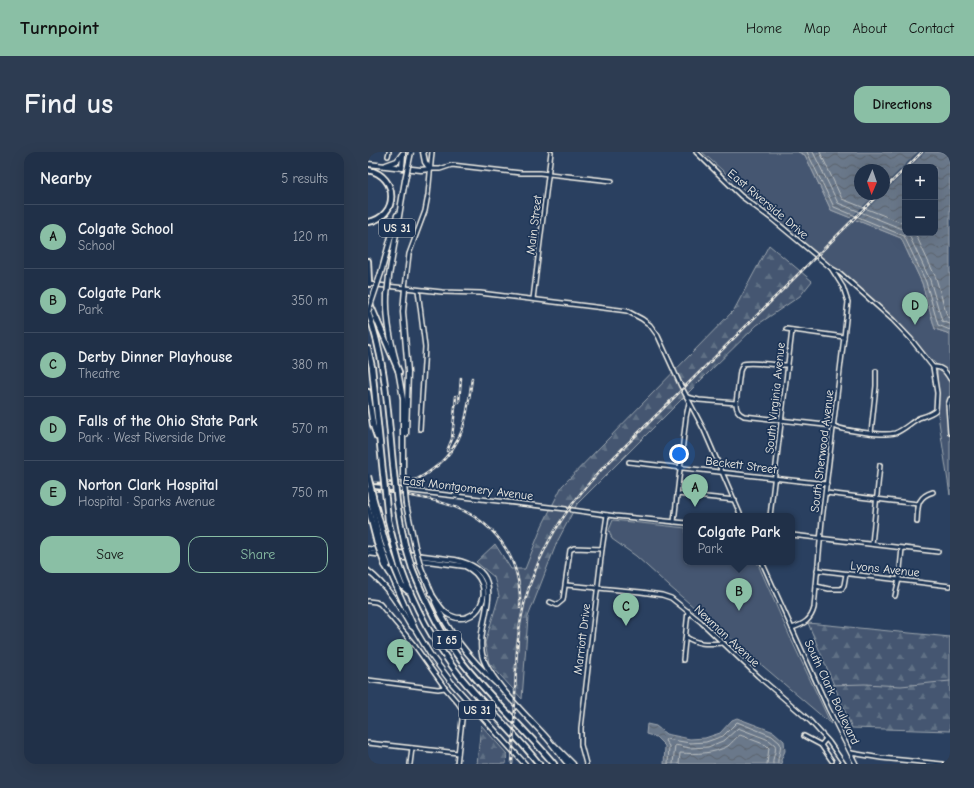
<!DOCTYPE html>
<html lang="en">
<head>
<meta charset="utf-8">
<style>
	:root { --surface:#203048; --page:#2d3c52; --text:#f1f3f6; --muted:#a2a9b4; --line:#3d4b60; --accent:#8abfa5 }
	body { margin:0; font-family:"Comic Neue",sans-serif; background:var(--page); color:var(--text) }
	.controls { position:absolute; right:12px; top:12px; display:grid; overflow:hidden; border-radius:8px; box-shadow:0 4px 16px #0002 }
	.controls button { width:36px; height:36px; display:grid; place-items:center; padding:0; border:0; border-bottom:1px solid var(--line); background:var(--surface); color:var(--text); font:20px sans-serif }
	.compass { position:absolute; left:486px; top:12px; width:36px; height:36px; border-radius:50%; background:var(--surface); box-shadow:0 4px 16px #0002; rotate:182deg }
	.you { position:absolute; left:311px; top:302px; width:14px; height:14px; margin:-10px; border:3px solid #fff; border-radius:50%; background:#1a73e8; box-shadow:0 0 0 6px #1a73e833 }
	.badge { display:grid; place-items:center; width:26px; height:26px; border-radius:50%; background:var(--accent); color:#111; font-size:13px; font-weight:700 }
	.pin { position:absolute; translate:-50% -33px; filter:drop-shadow(0 1px 2px #0008) }
	.pin::after { content:''; position:absolute; top:21px; width:14px; height:12px; background:inherit; clip-path:polygon(0 0,100% 0,50% 100%) }
	.popup { position:absolute; left:315px; top:361px; width:112px; height:52px; box-sizing:border-box; display:grid; place-content:center; border-radius:8px; background:var(--surface); filter:drop-shadow(0 1px 3px #0005); font-size:13px; white-space:nowrap; color:var(--muted) }
	.popup b { font-size:15px; color:var(--text) }
	.popup::after { content:''; position:absolute; left:50%; top:100%; margin-left:-8px; border:8px solid transparent; border-top-color:var(--surface) }
	.list { margin:0; padding:0; list-style:none }
	h2 { display:flex; justify-content:space-between; align-items:center; height:52px; margin:0; padding:0 16px; font-size:17px }
	h2 small { font-size:13px; font-weight:400; color:var(--muted) }
	.list li { display:grid; grid-template-columns:26px 1fr auto; gap:12px; align-items:center; box-sizing:border-box; height:64px; padding:0 16px; border-top:1px solid var(--line) }
	.list b { display:block; font-size:15px; white-space:nowrap }
	.list p { margin:0; font-size:13px; white-space:nowrap; color:var(--muted) }
	.list em { font-size:13px; font-style:normal; color:var(--muted) }
	.actions { display:flex; gap:8px; padding:12px 16px }
	.actions a { flex:1; padding:9px 0; border:1px solid var(--accent); border-radius:12px; text-align:center; font-size:14px; color:var(--accent) }
	.actions .main { background:var(--accent); color:#111 }
	.map { position:relative; flex:none; width:582px; height:612px; overflow:hidden; border-radius:12px }
	header { display:flex; align-items:center; gap:24px; box-sizing:border-box; height:56px; padding:0 20px; background:var(--accent); color:#111 }
	header strong { font-size:19px }
	nav { display:flex; gap:22px; margin-inline-start:auto; font-size:14px }
	.intro { display:flex; align-items:center; justify-content:space-between; box-sizing:border-box; height:96px; padding:0 24px }
	h1 { margin:0; font-size:28px }
	.button { padding:10px 18px; border-radius:12px; background:var(--accent); color:#111; font-size:14px; font-weight:700 }
	main { display:flex; gap:24px; padding:0 24px }
	aside { flex:1; background:var(--surface); border-radius:12px; box-shadow:0 4px 16px #0002 }
	.map>svg:first-child { display:block }
</style>
</head>
<body>
<header>
<strong>Turnpoint</strong>
<nav><a>Home</a><a>Map</a><a>About</a><a>Contact</a></nav>
</header>
<div class="intro"><h1>Find us</h1><a class="button">Directions</a></div>
<main>
<aside>
<h2>Nearby<small>5 results</small></h2>
<ul class="list">
<li><span class="badge">A</span><div><b>Colgate School</b><p>School</p></div><em>120 m</em></li>
<li><span class="badge">B</span><div><b>Colgate Park</b><p>Park</p></div><em>350 m</em></li>
<li><span class="badge">C</span><div><b>Derby Dinner Playhouse</b><p>Theatre</p></div><em>380 m</em></li>
<li><span class="badge">D</span><div><b>Falls of the Ohio State Park</b><p>Park · West Riverside Drive</p></div><em>570 m</em></li>
<li><span class="badge">E</span><div><b>Norton Clark Hospital</b><p>Hospital · Sparks Avenue</p></div><em>750 m</em></li>
</ul>
<div class="actions"><a class="main">Save</a><a>Share</a></div>
</aside>
<div class="map">
<svg width="582" height="612" viewBox="0 0 582 612">
	<defs>
		<pattern id="forest-firs" width="22" height="20" patternUnits="userSpaceOnUse"><rect width="22" height="20" fill="#445771"/><path d="M5 1l3.5 6h-7zM16 11l3.5 6h-7z" fill="#607085"/></pattern>
		<pattern id="water-waves" width="16" height="10" patternUnits="userSpaceOnUse"><rect width="16" height="10" fill="#6a788a"/><path d="M0 5q4-4 8 0t8 0" fill="none" stroke="#5b626b"/></pattern>
	</defs>
	<rect width="100%" height="100%" fill="#2a4060"/>
	<filter id="ink" filterUnits="userSpaceOnUse"><feTurbulence type="fractalNoise" baseFrequency=".025" numOctaves="2"/><feDisplacementMap in="SourceGraphic" scale="8" xChannelSelector="R" yChannelSelector="G"/><feConvolveMatrix kernelMatrix="1 2 1 2 8 2 1 2 1" color-interpolation-filters="sRGB"/></filter>
	<g filter="url(#ink)">
		<g fill="#445771" stroke="#9ca4ac">
			<polygon points="334,0 430,0 437,3 463,58 533,86 554,131 567,177 579,181 582,184 582,343 570,263 569,213 525,168 463,116"/>
			<polygon points="245,368 318,376 318,410 389,410 422,485 463,572 301,434 268,404 244,387 241,378"/>
		</g>
		<g fill="url(#forest-firs)" stroke="#9ca4ac">
			<polygon points="401,93 444,129 432,144 389,173 342,219 209,352 189,390 160,465 154,547 121,511 117,491 131,444 126,425 108,410 127,392 143,417 157,417 174,374 194,334 366,158"/>
			<polygon points="440,471 582,485 582,579 484,576"/>
			<polygon points="113,573 139,602 138,612 109,612"/>
		</g>
		<g fill="url(#water-waves)" stroke="#a1a8b0" fill-rule="evenodd">
			<path d="M430,0h152v184l-3,-3 -12,-4 -13,-46 -21,-45 -70,-28 -26,-55zM537,15h30v66h-30zM492,18h24v24h-24z"/>
			<polygon points="369,566 406,580 416,589 417,599 413,608 414,612 296,612 297,594 288,585 278,582 279,572 288,574 298,582 322,587 337,586 352,581 364,568"/>
		</g>
		<g fill="#2a4060">
			<polygon points="550,0 557,0 542,15 537,15 537,20 516,40 516,34"/>
			<polygon points="508,42 514,42 486,70 481,68"/>
		</g>
		<g fill="none" stroke-linecap="round" stroke-linejoin="round">
			<g stroke="#bdc1c2" stroke-width="1">
				<polyline points="439,0 466,55 536,84 558,130 570,173 582,178"/>
				<polyline points="445,0 470,51 537,78"/>
				<polyline points="452,0 474,47 537,72"/>
				<polyline points="540,81 562,128 574,169 582,172"/>
				<polyline points="547,81 568,126 579,164 582,166"/>
				<path d="M300,612l1,-18 -4,-5 1,-2 24,4 16,-1 17,-6 14,-14 35,14 8,7c2,8 -3,13 -2,21"/>
				<path d="M305,612l2,-19 15,3 18,-1 17,-7 13,-12 31,12 6,5c2,7 -3,12 -2,19"/>
				<path d="M311,612l1,-11c17,1 33,1 48,-7 4,-3 7,-8 12,-11l26,10 3,3 -2,16"/>
			</g>
			<polyline stroke="#a1a8b0" stroke-width="1" points="463,533 497,532 533,534 582,529"/>
			<defs>
				<g id="minor">
					<path d="M328,0l45,44 31,23 59,49 9,5 53,47 18,19 22,28c9,-1 13,5 17,12"/>
					<polyline points="20,4 21,0"/>
					<polyline points="62,17 72,17 84,13 153,21 172,21 244,29"/>
					<polyline points="0,132 74,140 112,141 252,158 259,159 274,167 282,173 290,184 312,232 336,278 373,364"/>
					<polyline points="37,136 41,102 57,59 60,43 64,0"/>
					<polyline points="50,138 57,195 52,277"/>
					<polyline points="165,147 183,0"/>
					<polyline points="418,177 476,185"/>
					<path d="M319,245l12,3 37,3c0,7 2,10 8,13l90,10c10,5 51,10 61,7 9,-3 16,-11 24,-15 6,-2 13,-4 17,-8l1,-17 -4,-26"/>
					<polyline points="582,247 580,253 582,281"/>
					<path d="M368,251l4,-32 3,-7c8,-3 33,2 45,1"/>
					<polyline points="503,281 508,234 508,219"/>
					<polyline points="261,310 459,332"/>
					<polyline points="2,334 198,357"/>
					<polyline points="458,341 550,352"/>
					<polyline points="309,342 367,348"/>
					<polyline points="204,358 247,364 318,371"/>
					<polyline points="402,364 424,178"/>
					<polyline points="306,370 318,265 321,251"/>
					<path d="M549,370c1,-15 -1,-25 16,-30"/>
					<polyline points="424,383 570,400"/>
					<polyline points="504,392 512,313"/>
					<polyline points="394,410 460,556 488,612"/>
					<polyline points="449,418 582,434"/>
					<polyline points="198,433 273,440 294,443 303,446 333,470 390,524 442,569 461,590 476,612"/>
					<polyline points="448,434 461,437 474,437 476,433 478,422"/>
					<polyline points="527,444 531,427 534,396"/>
					<polyline points="0,449 8,450 12,452 47,494 77,536 90,551 95,559 89,612"/>
					<polyline points="182,450 189,453 195,448 202,398 206,396 234,397"/>
					<path d="M424,476c12,-4 19,-8 22,-20l8,-88 22,-183 4,-35 -5,-15 -12,-19"/>
					<path d="M318,485c13,8 21,7 36,6"/>
					<polyline points="315,508 320,459"/>
					<polyline points="0,528 70,537 77,536"/>
					<polyline points="436,584 453,593"/>
					<polyline points="458,587 453,593 464,609"/>
					<polyline points="0,591 90,601"/>
					<polyline points="483,601 513,606 574,612"/>
					<polyline points="42,612 44,596"/>
					<polyline points="218,612 213,593 213,576 234,397 239,363"/>
				</g>
				<g id="major">
					<polyline points="55,0 57,10 62,17"/>
					<polyline points="0,12 53,18 62,17"/>
					<polyline points="18,13 29,9 35,1"/>
					<polyline points="34,16 35,2"/>
					<polyline points="13,121 29,63"/>
					<polyline points="21,124 37,28"/>
					<polyline points="37,136 35,160 40,220 38,282"/>
					<path d="M19,143c-1,23 3,44 9,66"/>
					<polyline points="30,218 35,247 35,323"/>
					<polyline points="2,345 12,390"/>
					<polyline points="38,352 47,395"/>
					<path d="M0,397l87,11c59,13 20,58 27,94 4,23 48,65 65,84 7,8 14,18 21,26"/>
					<path d="M0,401l97,13c38,18 11,68 -19,47 -6,-5 -11,-14 -15,-20"/>
					<polyline points="53,416 64,442"/>
					<polyline points="21,418 47,477 62,502 83,530 157,612"/>
					<path d="M0,419c19,15 30,33 42,54l4,3"/>
					<path d="M67,450c14,32 37,59 62,82"/>
					<polyline points="186,593 205,612"/>
				</g>
				<g id="highway">
					<path d="M0,18c31,6 31,47 0,52"/>
					<polyline points="0,109 1,132"/>
					<polyline points="0,147 31,220"/>
					<path d="M0,160c19,51 20,108 26,162"/>
					<polyline points="0,197 4,215 15,321"/>
					<polyline points="0,240 5,273 9,285"/>
					<polyline points="5,345 17,389"/>
					<polyline points="18,348 20,368 26,392"/>
					<polyline points="29,351 33,374 37,393"/>
					<polyline points="0,356 9,391"/>
					<polyline points="17,413 22,421"/>
					<polyline points="26,414 34,434 40,439"/>
					<path d="M32,414c14,40 33,76 59,109 25,31 56,58 80,89"/>
					<path d="M44,416c13,33 28,65 50,94 28,36 63,67 92,102"/>
				</g>
			</defs>
			<use href="#minor" stroke="#f4f1e8" stroke-width="6"/>
			<use href="#major" stroke="#f4f1e8" stroke-width="7"/>
			<use href="#highway" stroke="#f4f1e8" stroke-width="8"/>
			<use href="#minor" stroke="#1d3557" stroke-width="3"/>
			<use href="#major" stroke="#1d3557" stroke-width="4"/>
			<use href="#highway" stroke="#1d3557" stroke-width="4.5"/>
			<defs>
				<g id="rail">
					<polyline points="539,15 554,0"/>
					<polyline points="516,37 537,17"/>
					<polyline points="91,250 93,226"/>
					<polyline points="79,299 84,287 88,244"/>
					<path d="M0,331c15,-1 31,1 46,-3 8,-2 16,-9 23,-14 29,-25 30,-52 35,-88"/>
					<path d="M0,337c52,9 108,10 138,60 11,18 15,38 14,59"/>
					<path d="M144,612c1,-23 3,-47 3,-70 1,-23 1,-47 5,-70 9,-57 40,-110 79,-152l280,-278"/>
				</g>
			</defs>
			<use href="#rail" stroke="#f4f1e8" stroke-width="2.5"/>
			<use href="#rail" stroke="#1d3557" stroke-width="1" stroke-dasharray="3" stroke-linecap="butt"/>
			<defs>
				<g id="major-bridge">
					<polyline points="37,28 43,0"/>
					<polyline points="19,143 21,124"/>
					<polyline points="0,160 13,121"/>
					<polyline points="35,323 38,352"/>
					<polyline points="1,337 2,345"/>
					<polyline points="12,390 20,413"/>
					<polyline points="47,395 53,416"/>
				</g>
				<g id="highway-bridge">
					<polyline points="15,321 18,348"/>
					<polyline points="26,322 29,351"/>
					<polyline points="0,324 5,345"/>
					<polyline points="17,389 26,414"/>
					<polyline points="9,391 17,413"/>
					<polyline points="26,392 32,414"/>
					<polyline points="37,393 44,416"/>
				</g>
			</defs>
			<use href="#major-bridge" stroke="#f4f1e8" stroke-width="7" stroke-linecap="butt"/>
			<use href="#highway-bridge" stroke="#f4f1e8" stroke-width="8" stroke-linecap="butt"/>
			<use href="#major-bridge" stroke="#1d3557" stroke-width="4"/>
			<use href="#highway-bridge" stroke="#1d3557" stroke-width="4.5"/>
		</g>
	</g>
	<g text-anchor="middle" stroke-width="3.5" stroke-linejoin="round" paint-order="stroke">
		<g fill="#1d3557" stroke="#b4b9bc" stroke-width="1">
			<rect x="11" y="67" width="36" height="18" rx="3"/>
			<rect x="65" y="479" width="28" height="18" rx="3"/>
			<rect x="91" y="549" width="36" height="18" rx="3"/>
		</g>
		<g font-size="11" font-weight="bold" fill="#f4f1e8">
			<text x="29" y="80">US 31</text>
			<text x="79" y="492">I 65</text>
			<text x="109" y="562">US 31</text>
		</g>
		<g font-size="12" fill="#f4f1e8" stroke="#1d3557">
			<text transform="translate(400 52) rotate(40)" y="4">East Riverside Drive</text>
			<text transform="translate(166 73) rotate(-83)" y="4">Main Street</text>
			<text transform="translate(407 246) rotate(-84)" y="4">South Virginia Avenue</text>
			<text transform="translate(454 299) rotate(-83)" y="4">South Sherwood Avenue</text>
			<text transform="translate(373 313) rotate(7)" y="4">Beckett Street</text>
			<text transform="translate(100 336) rotate(7)" y="4">East Montgomery Avenue</text>
			<text transform="translate(517 417) rotate(6)" y="4">Lyons Avenue</text>
			<text transform="translate(359 484) rotate(43)" y="4">Newman Avenue</text>
			<text transform="translate(214 487) rotate(-83)" y="4">Marriott Drive</text>
			<text transform="translate(464 540) rotate(65)" y="4">South Clark Boulevard</text>
		</g>
	</g>
</svg>
<div class="controls">
<button>+</button>
<button>−</button>
</div>
<svg class="compass" viewBox="-18 -18 36 36"><path d="M0-13l5 13h-10z" fill="#e53935"/><path d="M0 13l5-13h-10z" fill="#a2a9b4"/></svg>
<div class="you"></div>
<div class="pin badge" style="left:327px;top:355px">A</div>
<div class="pin badge" style="left:371px;top:459px">B</div>
<div class="popup"><b>Colgate Park</b>Park</div>
<div class="pin badge" style="left:258px;top:474px">C</div>
<div class="pin badge" style="left:547px;top:173px">D</div>
<div class="pin badge" style="left:32px;top:520px">E</div>
</div>
</main>
</body>
</html>
